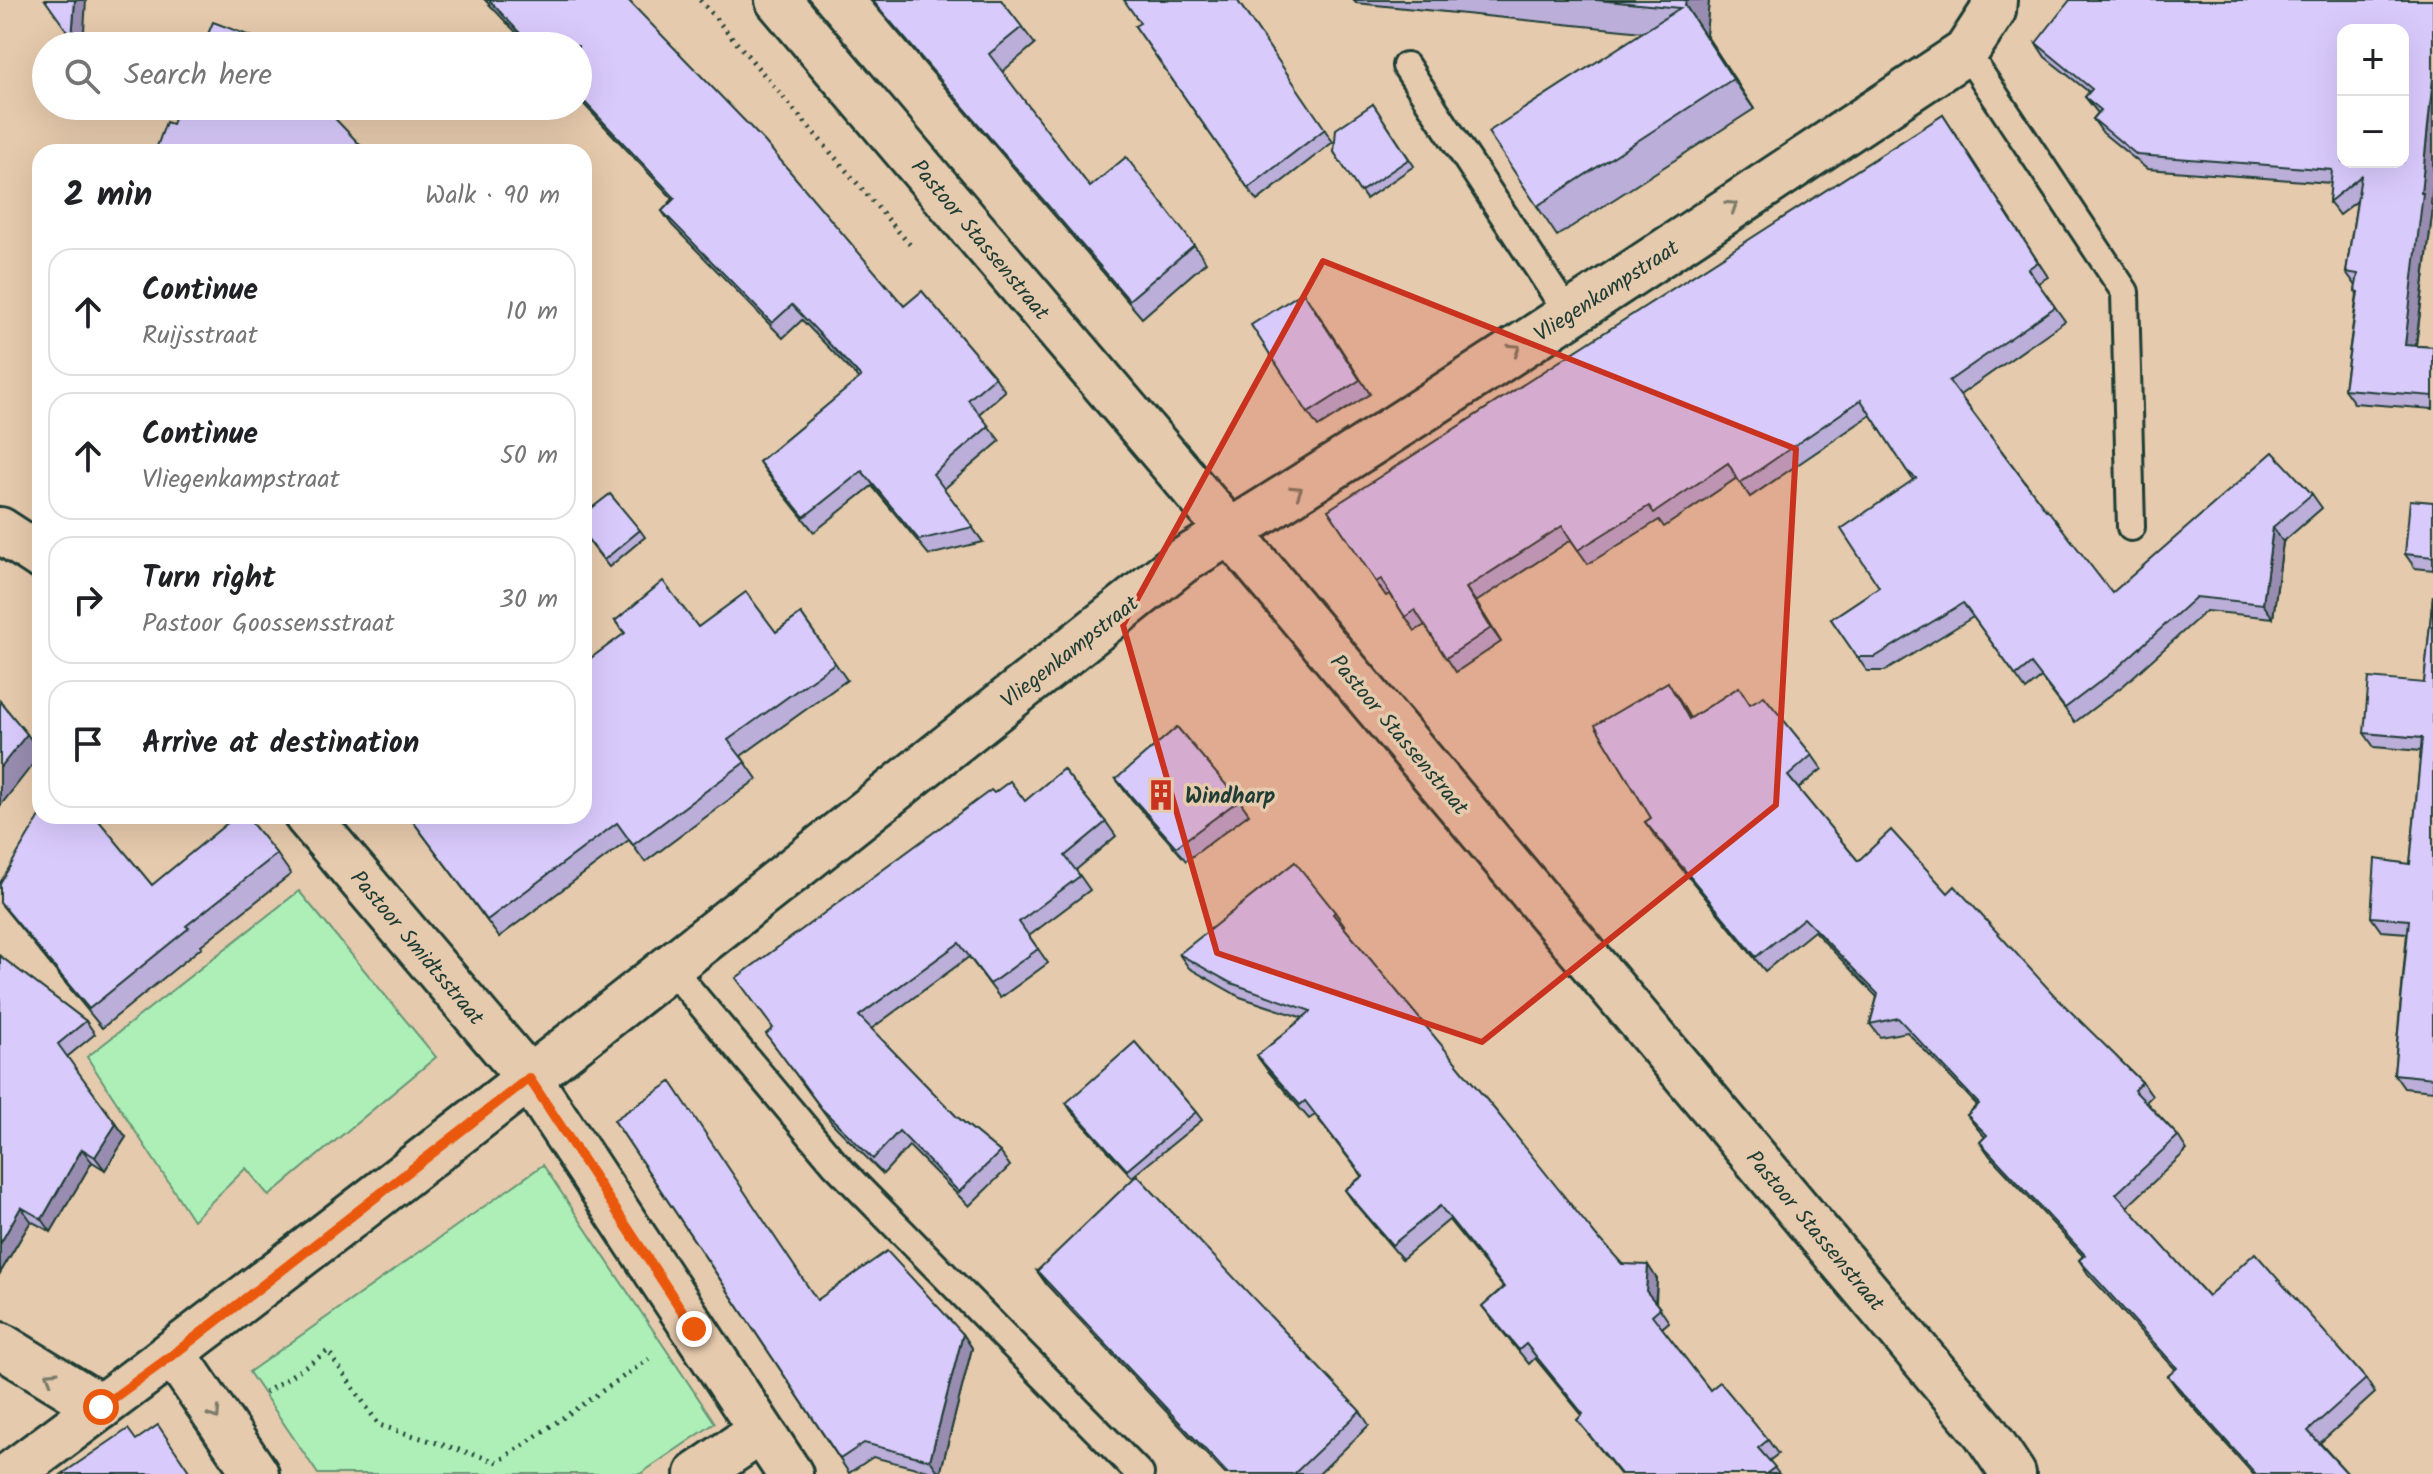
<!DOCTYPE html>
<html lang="en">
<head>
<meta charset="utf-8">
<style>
	:root { --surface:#fff; --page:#f2f2f2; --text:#202124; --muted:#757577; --line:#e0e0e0 }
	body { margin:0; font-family:Kalam,sans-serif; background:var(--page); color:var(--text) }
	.controls { position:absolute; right:24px; top:24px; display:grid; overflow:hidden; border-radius:16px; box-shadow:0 8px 32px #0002 }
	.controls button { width:72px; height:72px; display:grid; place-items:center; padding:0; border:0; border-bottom:2px solid var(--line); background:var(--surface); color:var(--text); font:40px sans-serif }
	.stop { position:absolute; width:24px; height:24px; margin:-18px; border:6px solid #ea580c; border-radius:50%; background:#fff }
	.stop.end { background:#ea580c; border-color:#fff; box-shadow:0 2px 8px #0008 }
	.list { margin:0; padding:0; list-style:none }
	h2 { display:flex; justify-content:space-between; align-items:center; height:104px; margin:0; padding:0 32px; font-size:34px }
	h2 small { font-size:26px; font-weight:400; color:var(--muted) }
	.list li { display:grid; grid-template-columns:52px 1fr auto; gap:24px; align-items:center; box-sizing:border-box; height:128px; margin:0 16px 16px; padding:0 16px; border:2px solid var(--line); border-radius:24px }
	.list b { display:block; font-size:30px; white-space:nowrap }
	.list p { margin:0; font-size:26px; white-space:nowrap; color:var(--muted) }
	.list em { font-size:26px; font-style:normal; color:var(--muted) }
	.icon { flex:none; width:44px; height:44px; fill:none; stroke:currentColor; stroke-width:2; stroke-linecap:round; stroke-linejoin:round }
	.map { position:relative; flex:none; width:2433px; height:1474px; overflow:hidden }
	.search { position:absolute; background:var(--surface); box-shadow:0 8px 32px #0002; left:32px; top:32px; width:560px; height:88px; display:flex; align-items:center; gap:20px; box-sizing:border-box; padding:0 28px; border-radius:44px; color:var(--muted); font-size:30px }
	.panel { position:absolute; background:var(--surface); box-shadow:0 8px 32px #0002; left:32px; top:144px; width:560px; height:680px; border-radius:24px }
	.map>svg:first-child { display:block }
</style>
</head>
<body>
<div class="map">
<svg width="2433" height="1474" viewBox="0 0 2433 1474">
	<rect width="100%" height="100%" fill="#e6caad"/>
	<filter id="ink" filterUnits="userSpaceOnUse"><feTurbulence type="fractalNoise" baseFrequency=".0125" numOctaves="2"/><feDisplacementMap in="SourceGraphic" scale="16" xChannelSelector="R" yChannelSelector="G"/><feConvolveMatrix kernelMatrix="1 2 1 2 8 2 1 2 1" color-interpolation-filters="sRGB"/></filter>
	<g filter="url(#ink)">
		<g fill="#aeefb8" stroke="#669676" stroke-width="2">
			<polygon points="299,891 436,1057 269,1196 246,1168 193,1220 87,1057"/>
			<polygon points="543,1165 715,1423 640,1474 318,1474 249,1372"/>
		</g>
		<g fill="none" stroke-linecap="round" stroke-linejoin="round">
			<defs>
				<g id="service">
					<polyline points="1966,52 2125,292 2131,527"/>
					<polyline points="1406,66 1569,315"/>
					<polyline points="670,967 835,1164 1140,1474"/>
				</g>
				<g id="minor">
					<polyline points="0,530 40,556"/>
					<polyline points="307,816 529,1078 790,1474"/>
					<polyline points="0,1345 101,1407"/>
					<polyline points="174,1354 256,1474"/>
					<path d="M11,1474c397,-295 783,-605 1170,-912 266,-163 525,-338 785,-510l27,-41 1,-11"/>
					<polyline points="698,1474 761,1431"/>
				</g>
				<polyline id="tertiary" points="778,0 1230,532 1985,1432 2013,1474"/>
			</defs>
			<use href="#service" stroke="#1f3d34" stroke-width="32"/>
			<use href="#minor" stroke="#1f3d34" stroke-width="50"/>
			<use href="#tertiary" stroke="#1f3d34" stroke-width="50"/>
			<g stroke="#1f3d34" stroke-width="5" stroke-dasharray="2 6" stroke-linecap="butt">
				<polyline points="700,0 910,245"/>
				<polyline points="265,1393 328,1351 379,1425 498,1462 649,1359"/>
			</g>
			<use href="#service" stroke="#e6caad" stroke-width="26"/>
			<use href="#minor" stroke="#e6caad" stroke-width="44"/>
			<use href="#tertiary" stroke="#e6caad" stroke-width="44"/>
		</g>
		<g fill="#bbaed9" stroke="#1f3d34" stroke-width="2">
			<polygon points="485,0 628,0 904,306 995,377 1005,391 979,414 1000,441 944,489 983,542 929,555 872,486 814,532 769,476 759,462 859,379 802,320 783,338 672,225 662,211 673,199 578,98 578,46 529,46"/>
			<polygon points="870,0 1001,0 1035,44 1002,72 1090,187 1194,245 1206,262 1142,318"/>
			<polygon points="1237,0 1333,142 1257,201 1135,26"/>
			<polygon points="1353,0 1709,0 1706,35 1754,109 1557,236 1537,206 1643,32 1356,3"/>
			<polygon points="2036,43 2431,204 2433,207 2416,346 2433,347 2433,409 2354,403 2344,389 2357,294 2355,291 2356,286 2346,272 2357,201 2339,215 2329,202 2331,183 2147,169 2103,133 2093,119 2098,113 2085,97 2089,92 2045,57"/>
			<polygon points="1373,104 1414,166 1366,199 1334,152"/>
			<polygon points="1943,115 2048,277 2038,283 2065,321 1960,395 2046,510 2112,593 2312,494 2322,508 2283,542 2273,618 2206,611 2124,685 2075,722 2041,678 2026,690 1973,617 1885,671 1867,671 1831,619 1879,587 1913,480 1871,415 1750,497 1737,478 1664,527 1659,520 1588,564 1571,540 1476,602 1501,642 1456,672 1425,625 1415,631 1390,594 1386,596 1376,582"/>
			<polygon points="1313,306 1370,394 1318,427 1308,413"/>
			<polygon points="2433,502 2433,570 2415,568 2405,554"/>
			<polygon points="640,530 645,537 609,567 584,535"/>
			<polygon points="2433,595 2433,1091 2404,1088 2394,1074 2407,933 2381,931 2371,917 2410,864 2421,751 2374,747 2364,733 2424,683"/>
			<polygon points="801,614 847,680 741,756 757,779 645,862 629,840 499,937 409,816 584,816 624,633 615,621 776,632"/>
			<polygon points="1677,696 1690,718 1751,704 1812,755 1822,769 1798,789 1858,861 1948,893 2142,1082 2152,1096 2146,1102 2178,1136 2187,1150 2127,1207 2208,1296 2366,1379 2375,1393 2320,1443 2348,1474 2253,1474 2178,1390 2168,1376 2176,1370 2088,1274 2079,1260 2083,1256 1990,1156 1980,1142 1985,1137 1977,1128 1967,1115 1977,1105 1907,1032 1880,1037 1870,1024 1877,997 1814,931 1765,971 1655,836 1645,822 1651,818"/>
			<polygon points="1116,779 1239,800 1249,814 1186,861 1126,793"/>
			<polygon points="994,793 1106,822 1116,836 1076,870 1090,890 1029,936 1048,963 1000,998 969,957 871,1029 956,1116 1000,1152 1010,1166 969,1206 909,1146 883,1174 832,1123 766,1034 773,1029"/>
			<polygon points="277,854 291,874 201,945 202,947 102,1028 0,903 0,883 152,885"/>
			<polygon points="1335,912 1345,926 1343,927 1600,1241 1622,1264 1657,1279 1656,1303 1669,1322 1662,1328 1710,1390 1768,1440 1778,1454 1769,1461 1779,1474 1620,1474 1577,1420 1582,1415 1535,1358 1529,1364 1492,1319 1482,1306 1503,1287 1449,1220 1402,1259 1355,1204 1345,1190 1362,1176 1315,1115 1309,1119 1267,1070 1257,1056 1303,1018 1240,997 1189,968 1179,954"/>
			<polygon points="0,956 86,1021 95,1034 67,1057 126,1137 105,1170 92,1162 51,1232 31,1221 0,1273"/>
			<polygon points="1066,1103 1196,1112 1202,1120 1132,1177 1071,1111"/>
			<polygon points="614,1120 817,1300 963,1334 972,1348 940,1474 873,1457 849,1473"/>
			<polygon points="1037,1271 1360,1411 1369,1425 1319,1474 1225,1474 1047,1285"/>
		</g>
		<g fill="#988db0" stroke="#1f3d34" stroke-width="2">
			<polygon points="75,0 86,0 83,46 78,46 72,38"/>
			<polygon points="1686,0 1709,0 1706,35 1754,109 1733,79 1685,5"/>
			<polygon points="2433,78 2433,184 2431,204 2433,207 2414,359 2405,345"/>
			<polygon points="2273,527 2283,542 2273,618 2263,604"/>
			<polygon points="1466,588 1476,602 1501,642 1491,628"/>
			<polygon points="27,734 40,752 40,755 0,806 0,768"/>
			<polygon points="116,1124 126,1137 105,1170 95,1157"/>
			<polygon points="82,1149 92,1162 51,1232 42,1219"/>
			<polygon points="21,1207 31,1221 0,1273 0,1244"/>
			<polygon points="1648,1265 1657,1279 1655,1305 1646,1291"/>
			<polygon points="963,1334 972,1348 940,1474 930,1460"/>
		</g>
		<g fill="#d9cafc" stroke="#1f3d34" stroke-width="2" fill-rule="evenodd">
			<polygon points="45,0 75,0 72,38"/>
			<polygon points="489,0 628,0 765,142 904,306 922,291 995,377 968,400 989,426 933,474 973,527 919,540 862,471 804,517 759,462 861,377 792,305 772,323 662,211 675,198 578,95 578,46 532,46"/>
			<polygon points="872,0 1001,0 1022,27 989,54 1090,187 1126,157 1194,245 1129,300"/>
			<polygon points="1124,0 1237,0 1325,129 1248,188 1135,26 1140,23"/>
			<polygon points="1597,0 1686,0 1685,5 1733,79 1537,206 1488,132 1680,8"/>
			<path d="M2070,0h363v78l-12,115h2l-18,152 28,2v49l-89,-7 14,-97 -3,-1 3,-17 -12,-2 15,-96 -32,26 3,-32 -195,-15 -44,-36 8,-9 -16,-13 7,-8 -56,-46zM2343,30h60v132h-60z"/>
			<polygon points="213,22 277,46 203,46"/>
			<polygon points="1373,104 1409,159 1360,192 1334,152 1336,129"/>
			<polygon points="179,106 323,106 367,152 155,152 166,122 172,124"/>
			<polygon points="1943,115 2038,262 2028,269 2055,307 1949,381 2046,510 2047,509 2112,593 2273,452 2312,494 2273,527 2263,604 2196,597 2114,671 2065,708 2031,664 2016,676 1963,603 1875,657 1857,657 1831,619 1879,587 1841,529 1916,478 1907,471 1861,400 1740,483 1728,463 1654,513 1649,506 1578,550 1562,526 1466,588 1491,628 1446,658 1415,610 1405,617 1381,579 1376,582 1328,510"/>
			<polygon points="1303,292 1360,380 1308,413 1251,325"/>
			<polygon points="610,494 640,530 604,560 584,534 584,514"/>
			<polygon points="2410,500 2433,502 2433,557 2405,554"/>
			<polygon points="663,581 698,627 746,592 776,632 801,614 835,663 728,740 745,762 633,845 617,823 487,920 409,816 584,816 584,663 625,633 615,621"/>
			<polygon points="2433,595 2433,1078 2394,1074 2409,920 2371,917 2375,859 2410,864 2422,738 2364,733 2369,678 2424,683"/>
			<polygon points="1668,682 1689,719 1739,687 1750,704 1764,696 1812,755 1788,776 1858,861 1891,830 1948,893 1955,886 2054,995 2142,1082 2134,1090 2178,1136 2116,1194 2208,1296 2255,1253 2366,1379 2308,1431 2348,1474 2254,1474 2255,1473 2168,1376 2177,1368 2079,1260 2085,1255 1980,1142 1987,1135 1967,1115 1979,1104 1898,1018 1870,1024 1878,994 1804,918 1756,957 1645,822 1651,818 1595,725"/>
			<polygon points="0,701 27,734 0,768"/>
			<polygon points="1177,727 1239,800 1176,847 1116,779"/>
			<polygon points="1063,769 1106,822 1065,856 1080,876 1019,922 1038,949 990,984 959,943 859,1016 956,1116 1000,1152 959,1192 899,1131 873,1159 822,1109 766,1034 773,1028 736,978 991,790 994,793 1010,781 1025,801"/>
			<polygon points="40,816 95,816 152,885 236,816 246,816 277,854 186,926 189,928 89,1009 0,902 0,883"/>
			<polygon points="1295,862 1335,912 1333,914 1496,1111 1600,1241 1601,1240 1622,1264 1648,1265 1646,1291 1660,1308 1652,1315 1710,1390 1720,1382 1768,1440 1758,1448 1775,1467 1766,1474 1621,1474 1577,1420 1583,1414 1526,1344 1519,1350 1482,1306 1504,1287 1440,1206 1392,1245 1345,1190 1363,1176 1305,1101 1300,1105 1257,1056 1311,1011 1231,983 1179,954"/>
			<polygon points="0,956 86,1021 58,1044 116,1124 95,1157 82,1149 42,1219 21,1207 0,1244"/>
			<polygon points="1135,1042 1196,1112 1127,1170 1066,1103"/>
			<polygon points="671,1082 817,1300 887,1251 963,1334 930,1460 864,1443 840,1459 614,1120"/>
			<polygon points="1137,1175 1360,1411 1294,1474 1228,1474 1037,1271"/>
			<polygon points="158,1425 191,1474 62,1474 128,1429 136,1440"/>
		</g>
		<defs><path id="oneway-chevron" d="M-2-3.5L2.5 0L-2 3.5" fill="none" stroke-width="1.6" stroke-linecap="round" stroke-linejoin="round" transform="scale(2)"/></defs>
		<g stroke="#797c6a">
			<use href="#oneway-chevron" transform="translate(1732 206) rotate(-33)"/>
			<use href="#oneway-chevron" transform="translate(1515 349) rotate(-33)"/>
			<use href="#oneway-chevron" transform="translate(1297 491) rotate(-33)"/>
			<use href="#oneway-chevron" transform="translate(51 1376) rotate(-149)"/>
			<use href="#oneway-chevron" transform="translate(215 1414) rotate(56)"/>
		</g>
	</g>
	<g fill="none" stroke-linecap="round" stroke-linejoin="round" filter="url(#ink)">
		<polyline stroke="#ea580c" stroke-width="10" points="101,1407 174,1354 529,1078 694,1329"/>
	</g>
	<path fill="#c8321e" fill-opacity="0.2" stroke="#c8321e" stroke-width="6" stroke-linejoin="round" d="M1323,261l473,188 -20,356 -294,237 -265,-89 -94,-328z"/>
	<defs>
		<symbol id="building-bare" viewBox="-9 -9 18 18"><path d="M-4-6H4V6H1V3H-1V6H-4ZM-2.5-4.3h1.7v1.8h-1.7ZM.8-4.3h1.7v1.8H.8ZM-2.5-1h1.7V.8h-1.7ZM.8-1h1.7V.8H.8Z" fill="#c8321e" stroke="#e6caad" stroke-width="2.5" paint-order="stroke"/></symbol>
	</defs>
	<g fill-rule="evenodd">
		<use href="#building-bare" x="1139" y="773" width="44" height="44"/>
	</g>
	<g text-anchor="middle" stroke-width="7" stroke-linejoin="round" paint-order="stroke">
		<g font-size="22" fill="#1f3d34" stroke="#e6caad">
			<text transform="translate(981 239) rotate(50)" y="8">Pastoor Stassenstraat</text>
			<text transform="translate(1606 290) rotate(-33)" y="8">Vliegenkampstraat</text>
			<text transform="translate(1069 651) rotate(-38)" y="8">Vliegenkampstraat</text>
			<text transform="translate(1400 734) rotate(50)" y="8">Pastoor Stassenstraat</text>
			<text transform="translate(418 947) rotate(50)" y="8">Pastoor Smidtsstraat</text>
			<text transform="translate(1816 1230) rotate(50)" y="8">Pastoor Stassenstraat</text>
		</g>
		<g font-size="22" font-weight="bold" fill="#1f3d34" stroke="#e6caad" text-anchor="start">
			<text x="1185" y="803">Windharp</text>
		</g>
	</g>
</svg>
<div class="controls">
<button>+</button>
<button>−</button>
</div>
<div class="stop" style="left:101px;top:1407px"></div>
<div class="stop end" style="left:694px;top:1329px"></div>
<div class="search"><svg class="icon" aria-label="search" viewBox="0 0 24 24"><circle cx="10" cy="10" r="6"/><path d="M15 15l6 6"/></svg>Search here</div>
<section class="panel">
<h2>2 min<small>Walk · 90 m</small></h2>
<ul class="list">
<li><svg class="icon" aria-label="ahead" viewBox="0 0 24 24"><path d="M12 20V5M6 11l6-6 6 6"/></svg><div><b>Continue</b><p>Ruijsstraat</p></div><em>10 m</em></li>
<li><svg class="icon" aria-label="ahead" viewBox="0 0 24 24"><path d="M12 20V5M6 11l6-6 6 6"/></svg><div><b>Continue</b><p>Vliegenkampstraat</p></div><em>50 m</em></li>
<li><svg class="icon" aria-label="right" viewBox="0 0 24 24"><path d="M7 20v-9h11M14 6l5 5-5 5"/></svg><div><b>Turn right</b><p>Pastoor Goossensstraat</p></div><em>30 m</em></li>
<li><svg class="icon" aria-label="arrive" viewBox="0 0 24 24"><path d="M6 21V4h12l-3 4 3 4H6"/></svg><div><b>Arrive at destination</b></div></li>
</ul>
</section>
</div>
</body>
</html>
